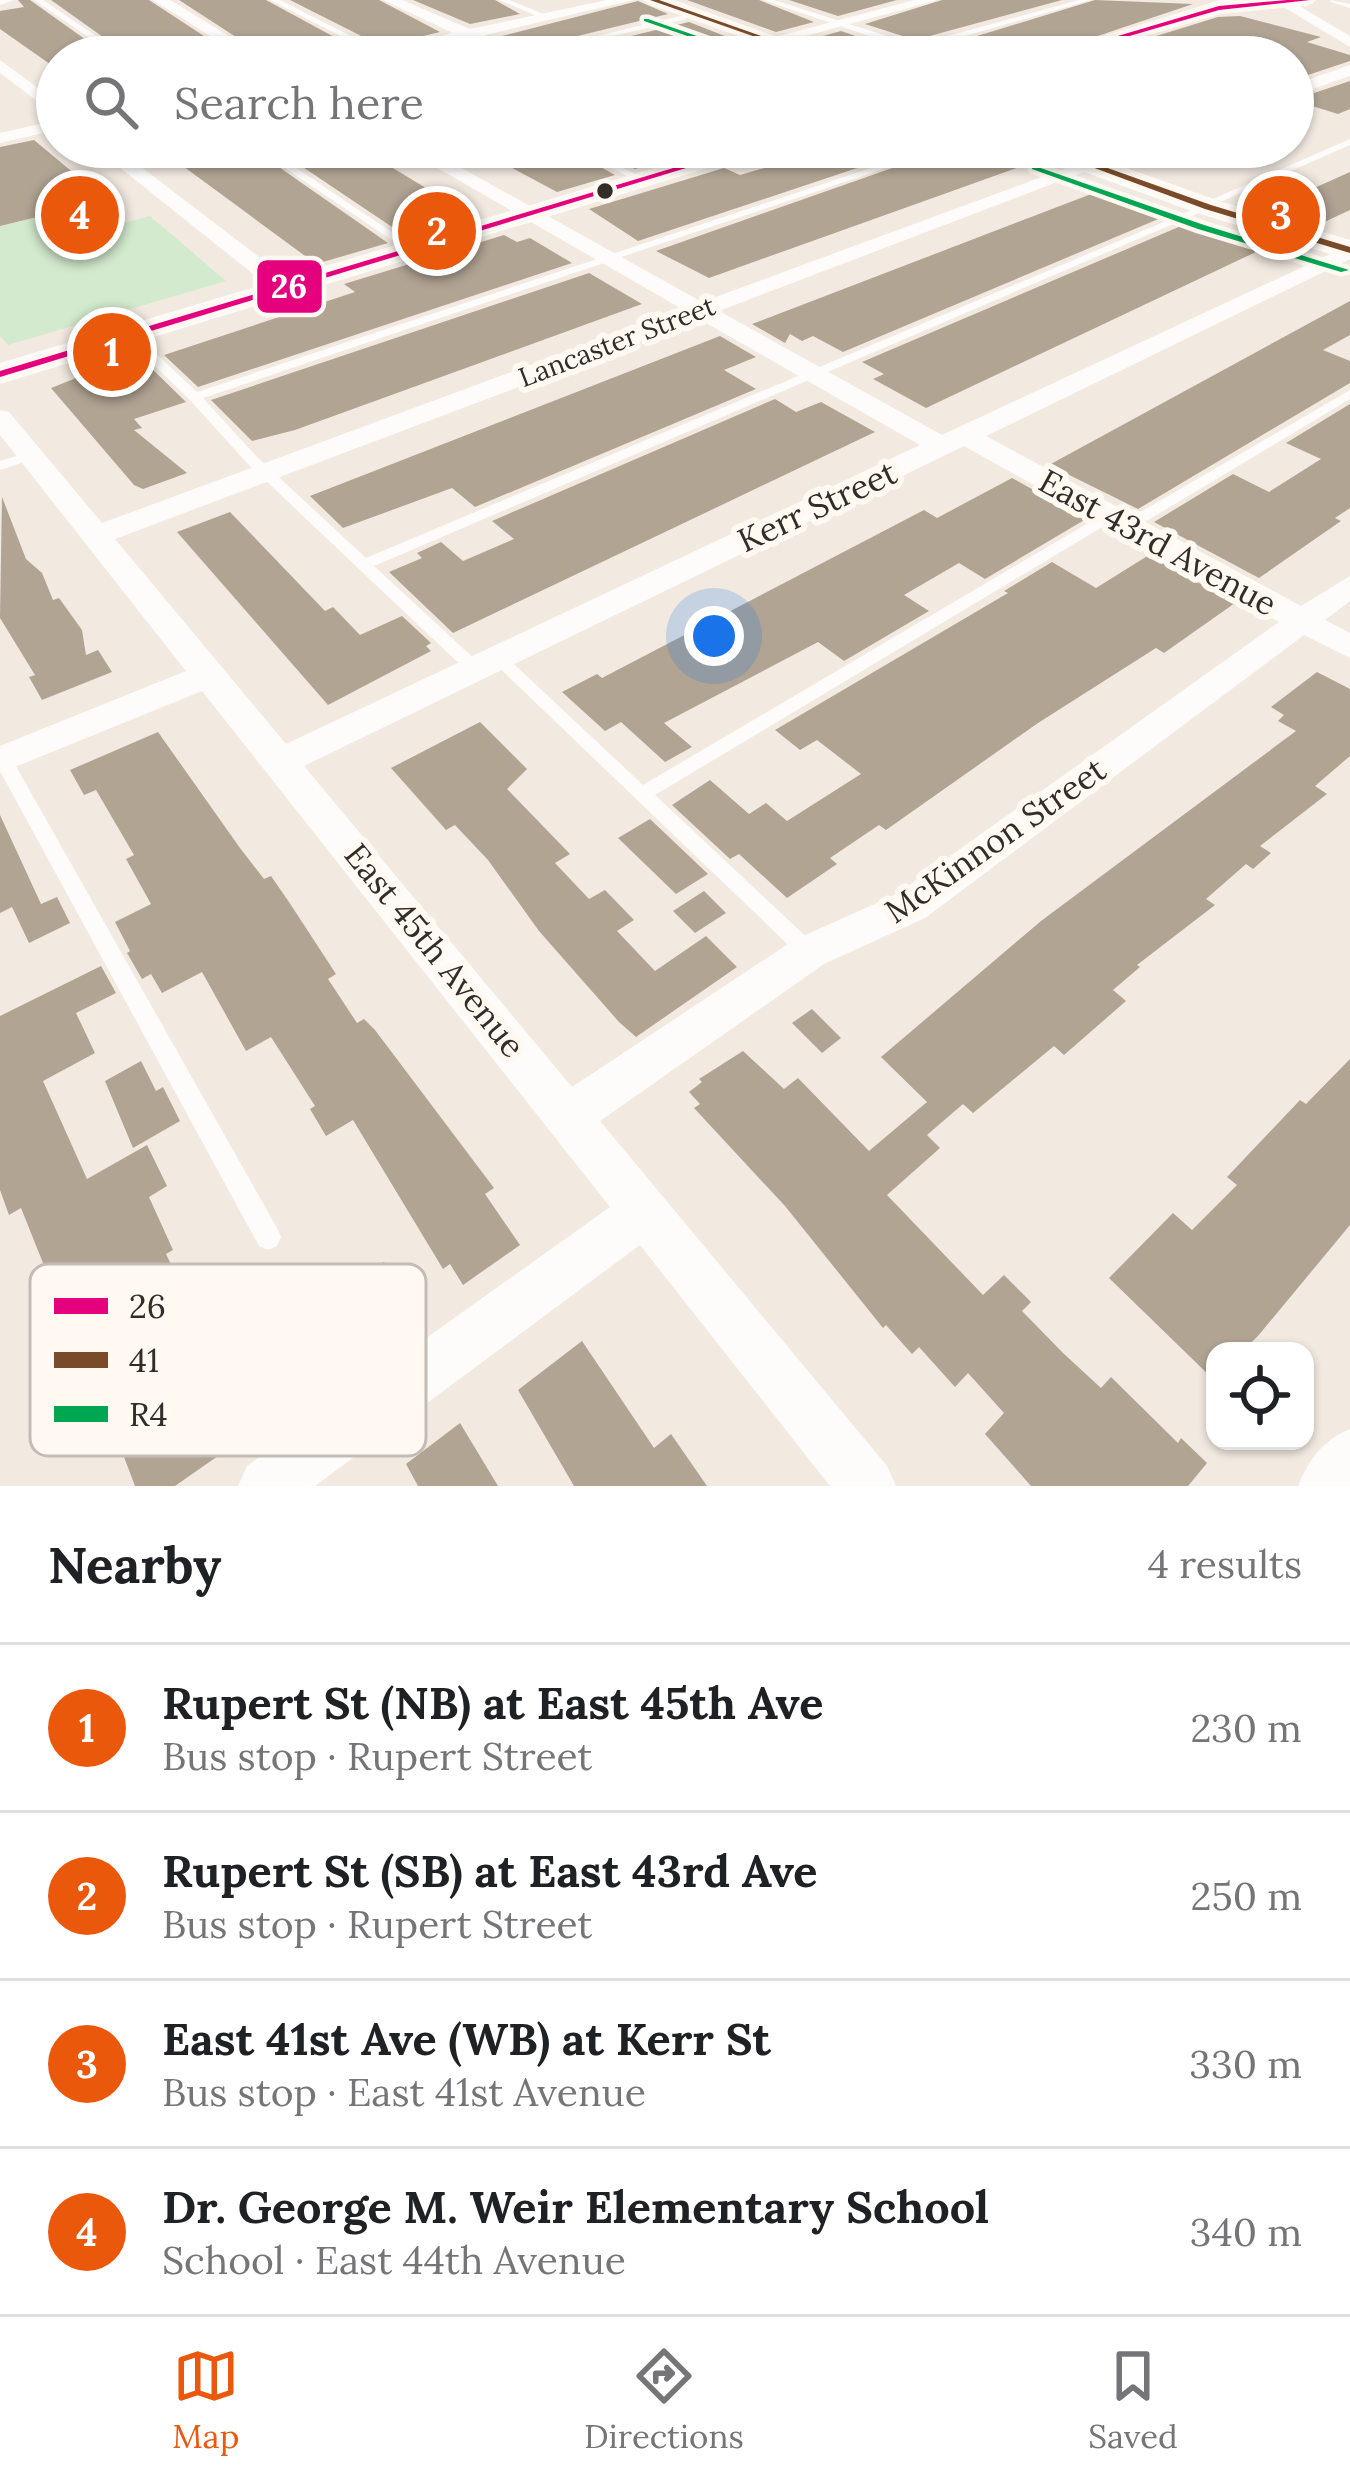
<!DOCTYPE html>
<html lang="en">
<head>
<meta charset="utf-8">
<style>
	:root { --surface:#fff; --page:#f6f6f6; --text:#202124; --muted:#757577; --line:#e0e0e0; --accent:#ea580c }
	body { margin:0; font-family:Lora,serif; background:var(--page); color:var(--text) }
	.controls { position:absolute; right:36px; bottom:36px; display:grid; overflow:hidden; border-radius:24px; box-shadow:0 3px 9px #0004 }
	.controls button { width:108px; height:108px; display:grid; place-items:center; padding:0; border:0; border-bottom:3px solid var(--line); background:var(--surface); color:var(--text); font:60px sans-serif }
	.you { position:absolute; left:714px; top:636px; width:42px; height:42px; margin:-30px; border:9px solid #fff; border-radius:50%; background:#1a73e8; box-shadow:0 0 0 18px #1a73e833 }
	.badge { display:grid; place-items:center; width:78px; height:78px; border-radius:50%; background:var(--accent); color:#fff; font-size:39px; font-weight:700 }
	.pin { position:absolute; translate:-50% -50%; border:6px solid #fff; box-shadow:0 3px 12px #0006 }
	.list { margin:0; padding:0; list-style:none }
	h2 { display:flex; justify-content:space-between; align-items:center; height:156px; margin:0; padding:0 48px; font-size:51px }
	h2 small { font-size:39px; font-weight:400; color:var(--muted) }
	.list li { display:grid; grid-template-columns:78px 1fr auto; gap:36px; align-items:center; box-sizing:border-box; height:168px; padding:0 48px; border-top:3px solid var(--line) }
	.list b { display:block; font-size:45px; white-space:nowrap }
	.list p { margin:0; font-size:39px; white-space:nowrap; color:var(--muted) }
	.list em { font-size:39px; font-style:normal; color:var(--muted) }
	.icon { flex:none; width:66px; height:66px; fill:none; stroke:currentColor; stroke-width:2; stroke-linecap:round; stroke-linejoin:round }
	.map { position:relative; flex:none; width:1350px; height:1486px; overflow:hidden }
	.search { position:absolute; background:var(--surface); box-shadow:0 3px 9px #0004; left:36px; right:36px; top:36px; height:132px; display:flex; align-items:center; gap:30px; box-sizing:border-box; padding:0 42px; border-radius:66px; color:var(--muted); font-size:45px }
	.sheet { height:828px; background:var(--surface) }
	nav { display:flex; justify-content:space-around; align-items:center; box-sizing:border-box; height:168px; border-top:3px solid var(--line); background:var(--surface); font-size:33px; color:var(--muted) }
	nav a { display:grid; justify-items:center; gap:6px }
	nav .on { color:var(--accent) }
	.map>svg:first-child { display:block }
</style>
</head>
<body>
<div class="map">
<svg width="1350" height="1486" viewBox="0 0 1350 1486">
	<rect width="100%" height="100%" fill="#f2eae1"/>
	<polygon fill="#d3eace" points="150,216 226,281 8,345 0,336 0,226 37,217 62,239"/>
	<g fill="#b1a493">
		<polygon points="18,0 30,0 110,57 57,57 57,69 0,29 0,11 24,7"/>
		<polygon points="51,0 149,0 236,57 131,57"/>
		<polygon points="179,0 266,0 360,51 351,57 267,57"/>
		<polygon points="290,0 379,0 440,32 381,46"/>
		<polygon points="413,0 495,0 520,14 470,24"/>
		<polygon points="687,0 759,0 814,22 776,32"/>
		<polygon points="789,0 897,0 838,16"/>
		<polygon points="942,0 1062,0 915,40 865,24"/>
		<polygon points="1095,0 1193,4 1035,57 952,57 938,48"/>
		<polygon points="638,1 668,14 524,49 498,37"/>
		<polygon points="1240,16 1321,37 1307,42 1350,55 1350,61 1293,80 1293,57 1088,57 1218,17"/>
		<polygon points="689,22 763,51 782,57 665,57 627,37"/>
		<polygon points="841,31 905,53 869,57 844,49 842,57 834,57 801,42"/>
		<polygon points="603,43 638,57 544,57"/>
		<polygon points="467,44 507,57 396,57 445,45"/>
		<polygon points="1350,81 1350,109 1338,114 1293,100"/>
		<polygon points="34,140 112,205 102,208 121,224 61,239 37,217 0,226 0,147"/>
		<polygon points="157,147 250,147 388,243 316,264"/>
		<polygon points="273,147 358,147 474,217 407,237"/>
		<polygon points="473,147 565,147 615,175 557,192"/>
		<polygon points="591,147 677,147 690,153 635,169"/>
		<polygon points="837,147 920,147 638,241 589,209 724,168 740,175"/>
		<polygon points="952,147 1024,147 1039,160 709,278 656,251"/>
		<polygon points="1350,172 1350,210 1322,223 1265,210"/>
		<polygon points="1107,188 1175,212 843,352 813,336 802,341 790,334 785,343 752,324"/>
		<polygon points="1195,220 1277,242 926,408 873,379 884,374 862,362"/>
		<polygon points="504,235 517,242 530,238 572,263 198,387 164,355 355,292 344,284"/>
		<polygon points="589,273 642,304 295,430 252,441 211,400"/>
		<polygon points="1350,301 1350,335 1323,350 1350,361 1350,383 1138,509 1049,465"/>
		<polygon points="720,336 756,357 724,370 756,389 475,507 452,488 343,528 310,496"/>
		<polygon points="144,361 186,402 134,419 142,428 134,430 187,473 143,489 134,485 51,388 94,371 97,375"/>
		<polygon points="775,399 796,412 821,402 875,432 453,633 389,572 422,558 417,553 441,542 463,561 514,539 492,521"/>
		<polygon points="1350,404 1350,508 1335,518 1341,521 1259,578 1154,522 1233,474 1269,492 1321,459 1286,443"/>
		<polygon points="1012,478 1086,519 985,579 959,563 904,595 929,611 844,661 818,642 664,723 692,747 665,762 621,722 605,731 562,692 597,674 602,678 924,510 937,518"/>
		<polygon points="2,497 26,559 42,573 53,600 59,598 82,630 86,655 98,650 112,672 42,700 29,677 35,675 0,618"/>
		<polygon points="230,512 325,611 333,607 360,635 402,616 431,643 426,646 431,651 328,705 177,532"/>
		<polygon points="1149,555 1235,603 1164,653 1156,648 1038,723 886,830 879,825 830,858 837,864 787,898 739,854 730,859 672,805 710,780 749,814 766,803 787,821 861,774 817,740 800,750 775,730 1008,593 1004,591 1052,562 1096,588"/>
		<polygon points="1317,672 1350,689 1350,756 1315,786 1327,794 1260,846 1271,853 1253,869 1246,864 1206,899 1215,905 1137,965 1140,967 1113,990 1126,1001 1064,1055 1054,1046 973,1113 963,1104 927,1135 940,1148 887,1195 983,1295 1004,1275 1031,1302 1022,1311 1063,1353 1101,1388 1111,1377 1178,1443 1181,1438 1207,1463 1188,1486 1031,1486 985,1434 1004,1413 968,1373 955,1387 919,1347 912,1354 886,1325 883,1328 785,1206 694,1108 700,1104 689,1092 702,1082 699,1079 743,1051 784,1089 798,1078 869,1151 927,1102 881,1057 1041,921 1296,731 1278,721 1284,715 1271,707"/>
		<polygon points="480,722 527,769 507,789 570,854 555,863 589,899 605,890 634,920 617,931 655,971 706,936 737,967 636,1037 619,1022 539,931 488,860 455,825 446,830 391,768"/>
		<polygon points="158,732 240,848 264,879 271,876 289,902 336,974 328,979 357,1023 364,1019 375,1030 494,1188 485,1194 520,1245 463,1285 450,1264 443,1269 353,1120 326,1136 310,1109 315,1106 271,1037 246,1051 202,972 162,993 151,974 142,979 127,953 130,951 115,922 151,904 126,859 134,855 96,790 84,795 70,770"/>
		<polygon points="0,815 41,904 57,897 70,923 29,943 12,907 0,913"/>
		<polygon points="650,819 708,874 676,894 618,838"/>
		<polygon points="704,891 726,913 695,933 673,911"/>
		<polygon points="101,966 116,993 76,1013 95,1053 43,1081 87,1179 147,1145 167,1186 149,1197 173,1250 166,1254 203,1331 226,1374 258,1352 276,1389 261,1399 271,1419 175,1486 135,1486 116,1436 106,1442 39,1271 45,1268 21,1208 9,1215 0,1190 0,1016"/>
		<polygon points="812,1009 841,1038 822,1053 792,1023"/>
		<polygon points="1350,1059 1350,1225 1258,1336 1242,1351 1215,1351 1215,1381 1109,1278 1173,1213 1192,1230 1237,1185 1227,1177 1300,1100 1306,1104"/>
		<polygon points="141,1061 156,1091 163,1087 180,1121 133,1148 105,1081"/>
		<polygon points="384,1262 409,1305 359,1340 335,1295"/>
		<polygon points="582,1341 654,1448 671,1434 707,1486 574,1486 518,1390"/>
		<polygon points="460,1423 498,1486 418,1486 406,1464"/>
	</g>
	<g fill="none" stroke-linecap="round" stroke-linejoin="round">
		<g fill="#fdfcfa" fill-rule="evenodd">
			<polygon points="34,0 43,0 127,57 118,57"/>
			<polygon points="270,0 280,0 392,57 382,57"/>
			<polygon points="499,0 509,0 551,17 544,19"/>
			<polygon points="763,0 774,0 915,45 1079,0 1091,0 923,48 948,57 936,57 911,50"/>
			<polygon points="1330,0 1350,4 1350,8 1331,2"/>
			<polygon points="684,15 687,19 612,36 661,57 650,57 603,38 525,57 515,56"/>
			<polygon points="1350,139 1350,145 1222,201 1213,199"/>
			<polygon points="254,147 265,147 417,249 408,251"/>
			<polygon points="569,147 581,147 647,180 639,182"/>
			<polygon points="934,147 948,147 203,398 257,457 366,558 1204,205 1213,207 374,566 480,664 482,668 474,674 468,672 247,463 190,400 123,335 133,332 197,392"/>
			<polygon points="1350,390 1350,399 1148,520 1104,526 655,795 816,946 820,952 816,958 809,961 802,958 488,657 496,651 502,653 643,785 1095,519 1139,513"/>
			<polygon points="29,452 34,453 34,459 0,470 0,461"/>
			<polygon points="0,748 9,754 277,1228 281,1237 277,1246 268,1250 259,1246 0,771"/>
		</g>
		<g fill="#fdfcfa" fill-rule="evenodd">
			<polygon points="0,0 14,0 0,5"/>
			<polygon points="153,0 170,0 263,57 244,57"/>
			<path d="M383,0h19l68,29 137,-29h27l-149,35 45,22c-24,0 -41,-16 -63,-18 -25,-2 -77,18 -112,18l98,-24z"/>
			<polygon points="914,0 938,0 765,47 757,42"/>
			<polygon points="1272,0 1289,0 1350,36 1350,47"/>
			<polygon points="0,60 57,102 57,116 0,73"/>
			<polygon points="1350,65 1350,76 1293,96 1293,85"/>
			<polygon points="57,120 57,130 0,143 0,133"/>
			<polygon points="94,147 115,147 293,283 293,293 277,293"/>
			<path d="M401,147h23l278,155 421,-155h26l-430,164 223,124 408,-190v14l-364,177 315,170 49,-30v25l-25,19 25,13v25l-46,-23 -379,283 -101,46 -224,157 287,345 9,20h-66l-190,-241 -325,241h-77l9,-20 363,-259 -408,-516 -202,82v-27l186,-75 -186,-236v-25l9,2 93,111 580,-214zM699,319l221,126 -634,299 -171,-205zM964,446l315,176 -382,272 -103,46 -222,147 -268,-321z"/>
			<path d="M1350,1429v57h-52c11,-27 25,-46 52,-57z"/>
		</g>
		<g fill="#fdfcfa" fill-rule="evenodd">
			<polygon points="1220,0 1316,0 1307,6 1217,13 1072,57 1039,57"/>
			<polygon points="725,147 763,147 760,152 0,384 0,363"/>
		</g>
		<g fill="#fdfcfa" fill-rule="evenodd">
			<polygon points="642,0 674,0 830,57 795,57"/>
			<polygon points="1028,147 1068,147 1219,201 1350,240 1350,260 1197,213 1032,153"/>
		</g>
		<defs>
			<g id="bus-1">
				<polygon points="1287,0 1310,0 1219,10 1057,57 1047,57 1219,6"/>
				<polygon points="743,147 755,147 0,377 0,371"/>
			</g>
			<g id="bus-2">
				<polygon points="650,0 659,0 821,57 812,57"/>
				<polygon points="1038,147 1049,147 1211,205 1350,247 1350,253 1205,209"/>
			</g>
			<g id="bus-3">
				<polygon points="644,19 648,19 757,57 748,57 644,21"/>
				<polygon points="1032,165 1204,225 1349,270 1341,272 1198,229 1032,169"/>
			</g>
		</defs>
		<use href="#bus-1" stroke="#fff9f2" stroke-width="9"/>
		<use href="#bus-2" stroke="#fff9f2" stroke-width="9"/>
		<use href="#bus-3" stroke="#fff9f2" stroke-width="9"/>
		<use href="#bus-1" fill="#e5007d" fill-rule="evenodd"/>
		<use href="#bus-2" fill="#7a4b2a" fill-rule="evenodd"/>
		<use href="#bus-3" fill="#00a651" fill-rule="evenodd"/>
	</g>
	<circle fill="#332d27" stroke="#fff9f2" stroke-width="4.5" cx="605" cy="191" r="10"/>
	<g text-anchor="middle" stroke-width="12" stroke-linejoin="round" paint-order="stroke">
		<g font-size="27" fill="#332d27" stroke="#fff9f2">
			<text transform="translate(617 342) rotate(-21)" y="9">Lancaster Street</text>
		</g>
		<g font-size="33" fill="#332d27" stroke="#fff9f2">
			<text transform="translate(817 506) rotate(-25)" y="12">Kerr Street</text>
			<text transform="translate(1158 542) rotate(29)" y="12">East 43rd Avenue</text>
			<text transform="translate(995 840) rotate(-35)" y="12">McKinnon Street</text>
			<text transform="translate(435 950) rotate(51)" y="12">East 45th Avenue</text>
		</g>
	</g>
	<rect x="30" y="1264" width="396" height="192" rx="18" fill="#fff9f2" stroke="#c2bcb5" stroke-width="3"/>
	<rect x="54" y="1298" width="54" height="16" fill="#e5007d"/>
	<rect x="54" y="1352" width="54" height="16" fill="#7a4b2a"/>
	<rect x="54" y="1406" width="54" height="16" fill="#00a651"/>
	<g font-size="33" fill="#332d27">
		<text x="129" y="1318">26</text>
		<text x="129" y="1372">41</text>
		<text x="129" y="1426">R4</text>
	</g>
	<rect stroke="#fff9f2" stroke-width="4.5" x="255" y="258" width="69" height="57" rx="12" fill="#e5007d"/>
	<g font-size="33" text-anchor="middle" font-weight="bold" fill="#fff">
		<text x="289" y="298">26</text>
	</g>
</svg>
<div class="controls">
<button><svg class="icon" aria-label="locate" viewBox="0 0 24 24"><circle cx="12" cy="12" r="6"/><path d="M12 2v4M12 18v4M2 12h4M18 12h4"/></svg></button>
</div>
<div class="you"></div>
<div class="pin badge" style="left:112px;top:352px">1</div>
<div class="pin badge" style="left:437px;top:231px">2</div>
<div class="pin badge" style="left:1281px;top:215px">3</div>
<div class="pin badge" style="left:80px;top:215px">4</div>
<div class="search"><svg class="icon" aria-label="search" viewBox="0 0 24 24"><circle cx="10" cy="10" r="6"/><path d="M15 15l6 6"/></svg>Search here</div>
</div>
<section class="sheet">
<h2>Nearby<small>4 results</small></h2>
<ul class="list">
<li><span class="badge">1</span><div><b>Rupert St (NB) at East 45th Ave</b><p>Bus stop · Rupert Street</p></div><em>230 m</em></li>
<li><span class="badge">2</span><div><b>Rupert St (SB) at East 43rd Ave</b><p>Bus stop · Rupert Street</p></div><em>250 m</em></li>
<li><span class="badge">3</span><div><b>East 41st Ave (WB) at Kerr St</b><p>Bus stop · East 41st Avenue</p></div><em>330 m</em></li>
<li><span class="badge">4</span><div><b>Dr. George M. Weir Elementary School</b><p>School · East 44th Avenue</p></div><em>340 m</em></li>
</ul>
</section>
<nav>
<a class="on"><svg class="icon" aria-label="map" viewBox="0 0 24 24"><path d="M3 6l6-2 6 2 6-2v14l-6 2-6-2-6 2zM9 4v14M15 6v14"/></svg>Map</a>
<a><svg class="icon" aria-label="directions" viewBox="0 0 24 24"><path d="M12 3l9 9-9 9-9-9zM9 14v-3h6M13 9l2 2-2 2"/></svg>Directions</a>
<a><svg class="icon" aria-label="saved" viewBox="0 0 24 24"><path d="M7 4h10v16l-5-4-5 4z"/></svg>Saved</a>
</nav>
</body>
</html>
